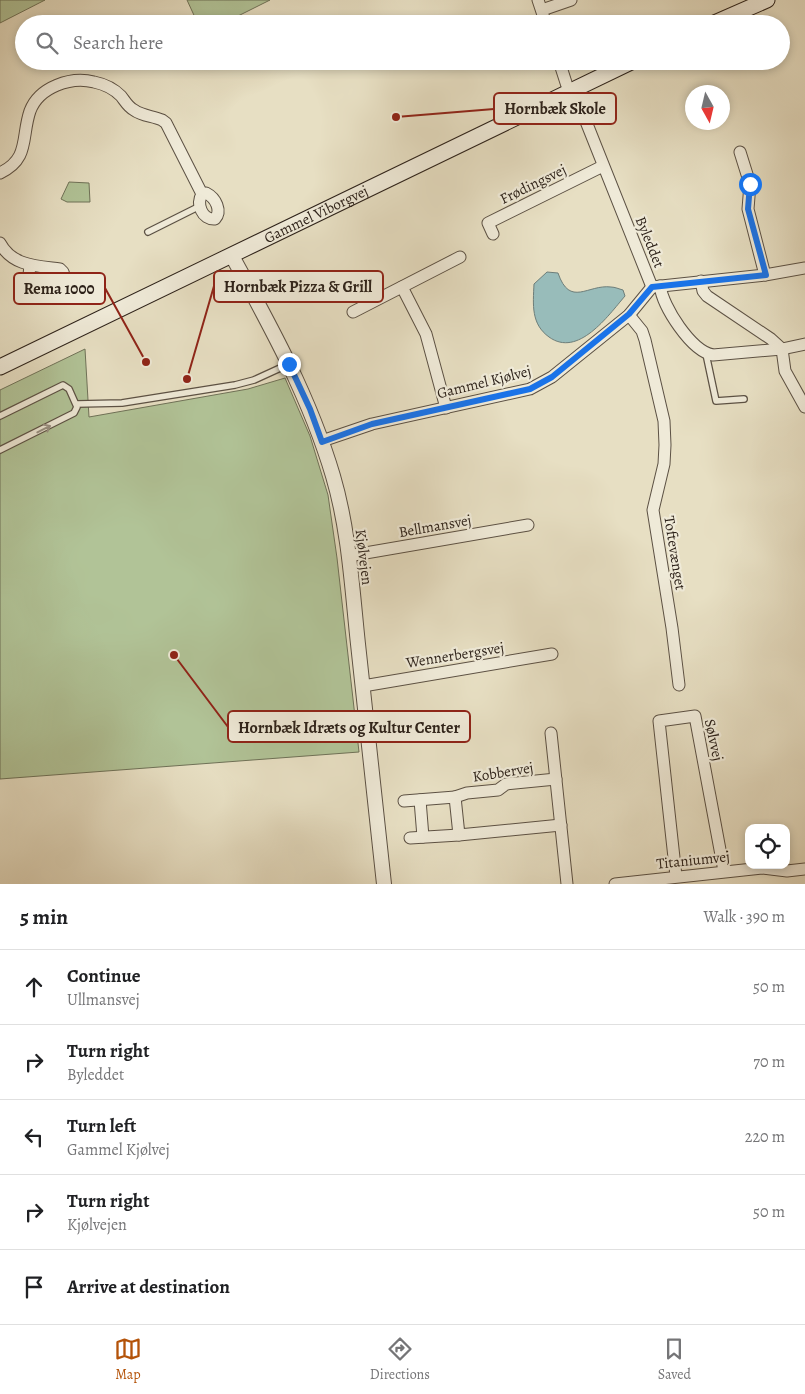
<!DOCTYPE html>
<html lang="en">
<head>
<meta charset="utf-8">
<style>
	:root { --surface:#fff; --page:#f6f6f6; --text:#202124; --muted:#757577; --line:#e0e0e0; --accent:#b45309 }
	body { margin:0; font-family:Alegreya,serif; background:var(--page); color:var(--text) }
	.controls { position:absolute; right:15px; bottom:15px; display:grid; overflow:hidden; border-radius:10px; box-shadow:0 2px 8px #0003 }
	.controls button { width:45px; height:45px; display:grid; place-items:center; padding:0; border:0; border-bottom:1px solid var(--line); background:var(--surface); color:var(--text); font:25px sans-serif }
	.compass { position:absolute; left:685px; top:85px; width:45px; height:45px; border-radius:50%; background:var(--surface); box-shadow:0 2px 8px #0003; rotate:172deg }
	.stop { position:absolute; width:15px; height:15px; margin:-11px; border:4px solid #1a73e8; border-radius:50%; background:#fff }
	.stop.end { background:#1a73e8; border-color:#fff; box-shadow:0 1px 5px #0008 }
	.list { margin:0; padding:0; list-style:none }
	h2 { display:flex; justify-content:space-between; align-items:center; height:65px; margin:0; padding:0 20px; font-size:21px }
	h2 small { font-size:16px; font-weight:400; color:var(--muted) }
	.list li { display:grid; grid-template-columns:32px 1fr auto; gap:15px; align-items:center; box-sizing:border-box; height:75px; padding:0 20px; border-top:1px solid var(--line) }
	.list b { display:block; font-size:19px; white-space:nowrap }
	.list p { margin:0; font-size:16px; white-space:nowrap; color:var(--muted) }
	.list em { font-size:16px; font-style:normal; color:var(--muted) }
	.icon { flex:none; width:28px; height:28px; fill:none; stroke:currentColor; stroke-width:2; stroke-linecap:round; stroke-linejoin:round }
	.map { position:relative; flex:none; width:805px; height:884px; overflow:hidden }
	.search { position:absolute; background:var(--surface); box-shadow:0 2px 8px #0003; left:15px; right:15px; top:15px; height:55px; display:flex; align-items:center; gap:12px; box-sizing:border-box; padding:0 18px; border-radius:28px; color:var(--muted); font-size:19px }
	.sheet { height:440px; background:var(--surface) }
	nav { display:flex; justify-content:space-around; align-items:center; box-sizing:border-box; height:70px; border-top:1px solid var(--line); background:var(--surface); font-size:14px; color:var(--muted) }
	nav a { display:grid; justify-items:center; gap:2px }
	nav .on { color:var(--accent) }
	.map>svg:first-child { display:block }
</style>
</head>
<body>
<div class="map">
<svg width="805" height="884" viewBox="0 0 805 884">
	<rect width="100%" height="100%" fill="#e7dfc3"/>
	<filter id="stains"><feTurbulence type="fractalNoise" baseFrequency=".004" numOctaves="4"/><feColorMatrix values="0 0 0 0 .2 0 0 0 0 .09 0 0 0 0 .02 0 0 0 .5 -.17"/></filter>
	<radialGradient id="worn" r=".72"><stop offset=".6" stop-color="#630" stop-opacity="0"/><stop offset="1" stop-color="#630" stop-opacity=".3"/></radialGradient>
	<g fill="#b1c397" stroke="#6f7258">
		<polygon points="0,0 45,0 0,23"/>
		<polygon points="187,0 270,0 222,24 198,24"/>
		<polygon points="69,182 89,183 90,202 67,202 61,199"/>
		<polygon points="85,349 89,417 248,389 285,378 310,436 328,495 337,558 359,752 0,779 0,390"/>
	</g>
	<path fill="#98bcba" stroke="#6d7e7a" d="M547,272l11,1c12,35 30,11 53,14 4,0 8,2 12,3l2,6c-17,20 -47,62 -76,41 -18,-13 -16,-32 -15,-53z"/>
	<g fill="none" stroke-linecap="round" stroke-linejoin="round">
		<defs>
			<g id="service">
				<polyline points="148,232 200,206"/>
				<polyline points="706,354 716,401 744,399"/>
				<polyline points="77,404 122,403 235,385 254,380 289,364"/>
				<polyline points="0,416 63,385 69,389 77,407 74,413 0,450"/>
			</g>
			<g id="minor">
				<polyline points="538,0 546,24"/>
				<polyline points="542,10 571,0"/>
				<polyline points="559,61 569,92"/>
				<polyline points="585,119 652,287 765,275 805,268"/>
				<polyline points="740,152 750,184 748,209 765,275"/>
				<path d="M0,173c30,-14 21,-36 30,-62 9,-24 41,-35 64,-29 10,2 20,7 27,14 4,5 7,11 13,14 8,6 19,6 28,10l4,3 36,71"/>
				<path d="M206,193c10,5 16,18 9,26 -13,1 -19,-15 -13,-25z"/>
				<polyline points="493,234 488,223 603,166"/>
				<path d="M0,243c12,23 37,23 60,26l3,3 1,3c-6,11 -18,11 -29,9l-6,-9 1,-10"/>
				<polyline points="701,281 703,291 707,296 771,339 782,349 785,371 805,407"/>
				<path d="M660,286c3,21 31,65 53,69l69,-6 23,-5"/>
				<polyline points="402,287 426,334 446,408"/>
				<polyline points="353,312 460,257"/>
				<polyline points="629,315 642,331 645,340 664,421 665,445 664,464 653,510 672,628 679,685"/>
				<polyline points="322,441 372,424 530,389 552,377 629,315 652,287"/>
				<polyline points="348,556 528,525"/>
				<polyline points="363,686 552,654"/>
				<polyline points="551,733 567,884"/>
				<polyline points="556,779 506,784 498,790 467,793 455,797 459,835 561,825"/>
				<polyline points="420,800 423,837"/>
				<polyline points="404,801 455,797"/>
				<polyline points="410,838 459,835"/>
				<polyline points="676,876 659,721 695,716 724,871"/>
				<polyline points="615,884 762,868 787,871 805,869"/>
			</g>
			<path id="tertiary" d="M232,256c39,71 78,142 101,220 16,54 19,112 25,168 9,80 18,160 26,240"/>
			<g id="secondary">
				<polyline points="712,24 767,0"/>
				<path id="s1" d="M0,367l633,-306"/>
			</g>
		</defs>
		<use href="#service" stroke="#5c5144" stroke-width="8"/>
		<use href="#minor" stroke="#5c5144" stroke-width="13"/>
		<use href="#tertiary" stroke="#5c5144" stroke-width="16"/>
		<use href="#secondary" stroke="#2d221a" stroke-width="17"/>
		<use href="#service" stroke="#efead8" stroke-width="5.5"/>
		<use href="#minor" stroke="#efead8" stroke-width="11"/>
		<use href="#tertiary" stroke="#efead8" stroke-width="14"/>
		<use href="#secondary" stroke="#efead8" stroke-width="15"/>
	</g>
	<defs><path id="oneway-shaft" d="M-6 0H5M1.5-3L5.5 0L1.5 3" fill="none" stroke-width="1.6" stroke-linecap="round" stroke-linejoin="round" transform="scale(1.25)"/></defs>
	<use stroke="#989082" href="#oneway-shaft" transform="translate(44 429) rotate(-27)"/>
	<g fill="none" stroke-linecap="round" stroke-linejoin="round">
		<polyline stroke="#1a73e8" stroke-width="6" points="289,364 310,409 322,442 372,424 530,389 552,377 629,314 652,287 766,275 748,209 750,184"/>
	</g>
	<g text-anchor="middle" stroke-width="4.5" stroke-linejoin="round" paint-order="stroke">
		<g font-size="15" fill="#2d221a" stroke="#efead8">
			<text transform="translate(533 184) rotate(-26)" y="5">Frødingsvej</text>
			<text dy="5" stroke="none"><textPath href="#s1" startOffset="351">Gammel Viborgvej</textPath></text>
			<text transform="translate(650 242) rotate(68)" y="5">Byleddet</text>
			<text transform="translate(484 382) rotate(-14)" y="5">Gammel Kjølvej</text>
			<text transform="translate(435 526) rotate(-10)" y="5">Bellmansvej</text>
			<text transform="translate(675 553) rotate(81)" y="5">Toftevænget</text>
			<text transform="translate(364 557) rotate(83)" y="5">Kjølvejen</text>
			<text transform="translate(455 655) rotate(-9)" y="5">Wennerbergsvej</text>
			<text transform="translate(714 740) rotate(78)" y="5">Sølvvej</text>
			<text transform="translate(503 772) rotate(-9)" y="5">Kobbervej</text>
			<text transform="translate(693 860) rotate(-6)" y="5">Titaniumvej</text>
		</g>
	</g>
	<path fill="none" stroke="#8f2418" stroke-width="2" d="M396 117L494 109M187 379L214 286M146 362L105 288M174 655L228 727"/>
	<g fill="#8f2418" stroke="#efead8" stroke-width="2">
		<circle cx="396" cy="117" r="5"/>
		<circle cx="187" cy="379" r="5"/>
		<circle cx="146" cy="362" r="5"/>
		<circle cx="174" cy="655" r="5"/>
	</g>
	<g fill="#efead8" stroke="#8f2418" stroke-width="2">
		<rect x="494" y="93" width="122" height="31" rx="5"/>
		<rect x="214" y="271" width="169" height="31" rx="5"/>
		<rect x="14" y="273" width="91" height="31" rx="5"/>
		<rect x="228" y="711" width="242" height="31" rx="5"/>
	</g>
	<g font-size="16" text-anchor="middle" font-weight="bold" fill="#2d221a">
		<text x="555" y="114">Hornbæk Skole</text>
		<text x="298" y="292">Hornbæk Pizza &amp; Grill</text>
		<text x="59" y="294">Rema 1000</text>
		<text x="349" y="733">Hornbæk Idræts og Kultur Center</text>
	</g>
	<rect width="100%" height="100%" filter="url(#stains)"/>
	<rect width="100%" height="100%" fill="url(#worn)"/>
</svg>
<div class="controls">
<button><svg class="icon" aria-label="locate" viewBox="0 0 24 24"><circle cx="12" cy="12" r="6"/><path d="M12 2v4M12 18v4M2 12h4M18 12h4"/></svg></button>
</div>
<svg class="compass" viewBox="-18 -18 36 36"><path d="M0-13l5 13h-10z" fill="#e53935"/><path d="M0 13l5-13h-10z" fill="#757577"/></svg>
<div class="stop" style="left:750px;top:184px"></div>
<div class="stop end" style="left:289px;top:364px"></div>
<div class="search"><svg class="icon" aria-label="search" viewBox="0 0 24 24"><circle cx="10" cy="10" r="6"/><path d="M15 15l6 6"/></svg>Search here</div>
</div>
<section class="sheet">
<h2>5 min<small>Walk · 390 m</small></h2>
<ul class="list">
<li><svg class="icon" aria-label="ahead" viewBox="0 0 24 24"><path d="M12 20V5M6 11l6-6 6 6"/></svg><div><b>Continue</b><p>Ullmansvej</p></div><em>50 m</em></li>
<li><svg class="icon" aria-label="right" viewBox="0 0 24 24"><path d="M7 20v-9h11M14 6l5 5-5 5"/></svg><div><b>Turn right</b><p>Byleddet</p></div><em>70 m</em></li>
<li><svg class="icon" aria-label="left" viewBox="0 0 24 24"><path d="M17 20v-9H6M10 6l-5 5 5 5"/></svg><div><b>Turn left</b><p>Gammel Kjølvej</p></div><em>220 m</em></li>
<li><svg class="icon" aria-label="right" viewBox="0 0 24 24"><path d="M7 20v-9h11M14 6l5 5-5 5"/></svg><div><b>Turn right</b><p>Kjølvejen</p></div><em>50 m</em></li>
<li><svg class="icon" aria-label="arrive" viewBox="0 0 24 24"><path d="M6 21V4h12l-3 4 3 4H6"/></svg><div><b>Arrive at destination</b></div></li>
</ul>
</section>
<nav>
<a class="on"><svg class="icon" aria-label="map" viewBox="0 0 24 24"><path d="M3 6l6-2 6 2 6-2v14l-6 2-6-2-6 2zM9 4v14M15 6v14"/></svg>Map</a>
<a><svg class="icon" aria-label="directions" viewBox="0 0 24 24"><path d="M12 3l9 9-9 9-9-9zM9 14v-3h6M13 9l2 2-2 2"/></svg>Directions</a>
<a><svg class="icon" aria-label="saved" viewBox="0 0 24 24"><path d="M7 4h10v16l-5-4-5 4z"/></svg>Saved</a>
</nav>
</body>
</html>
